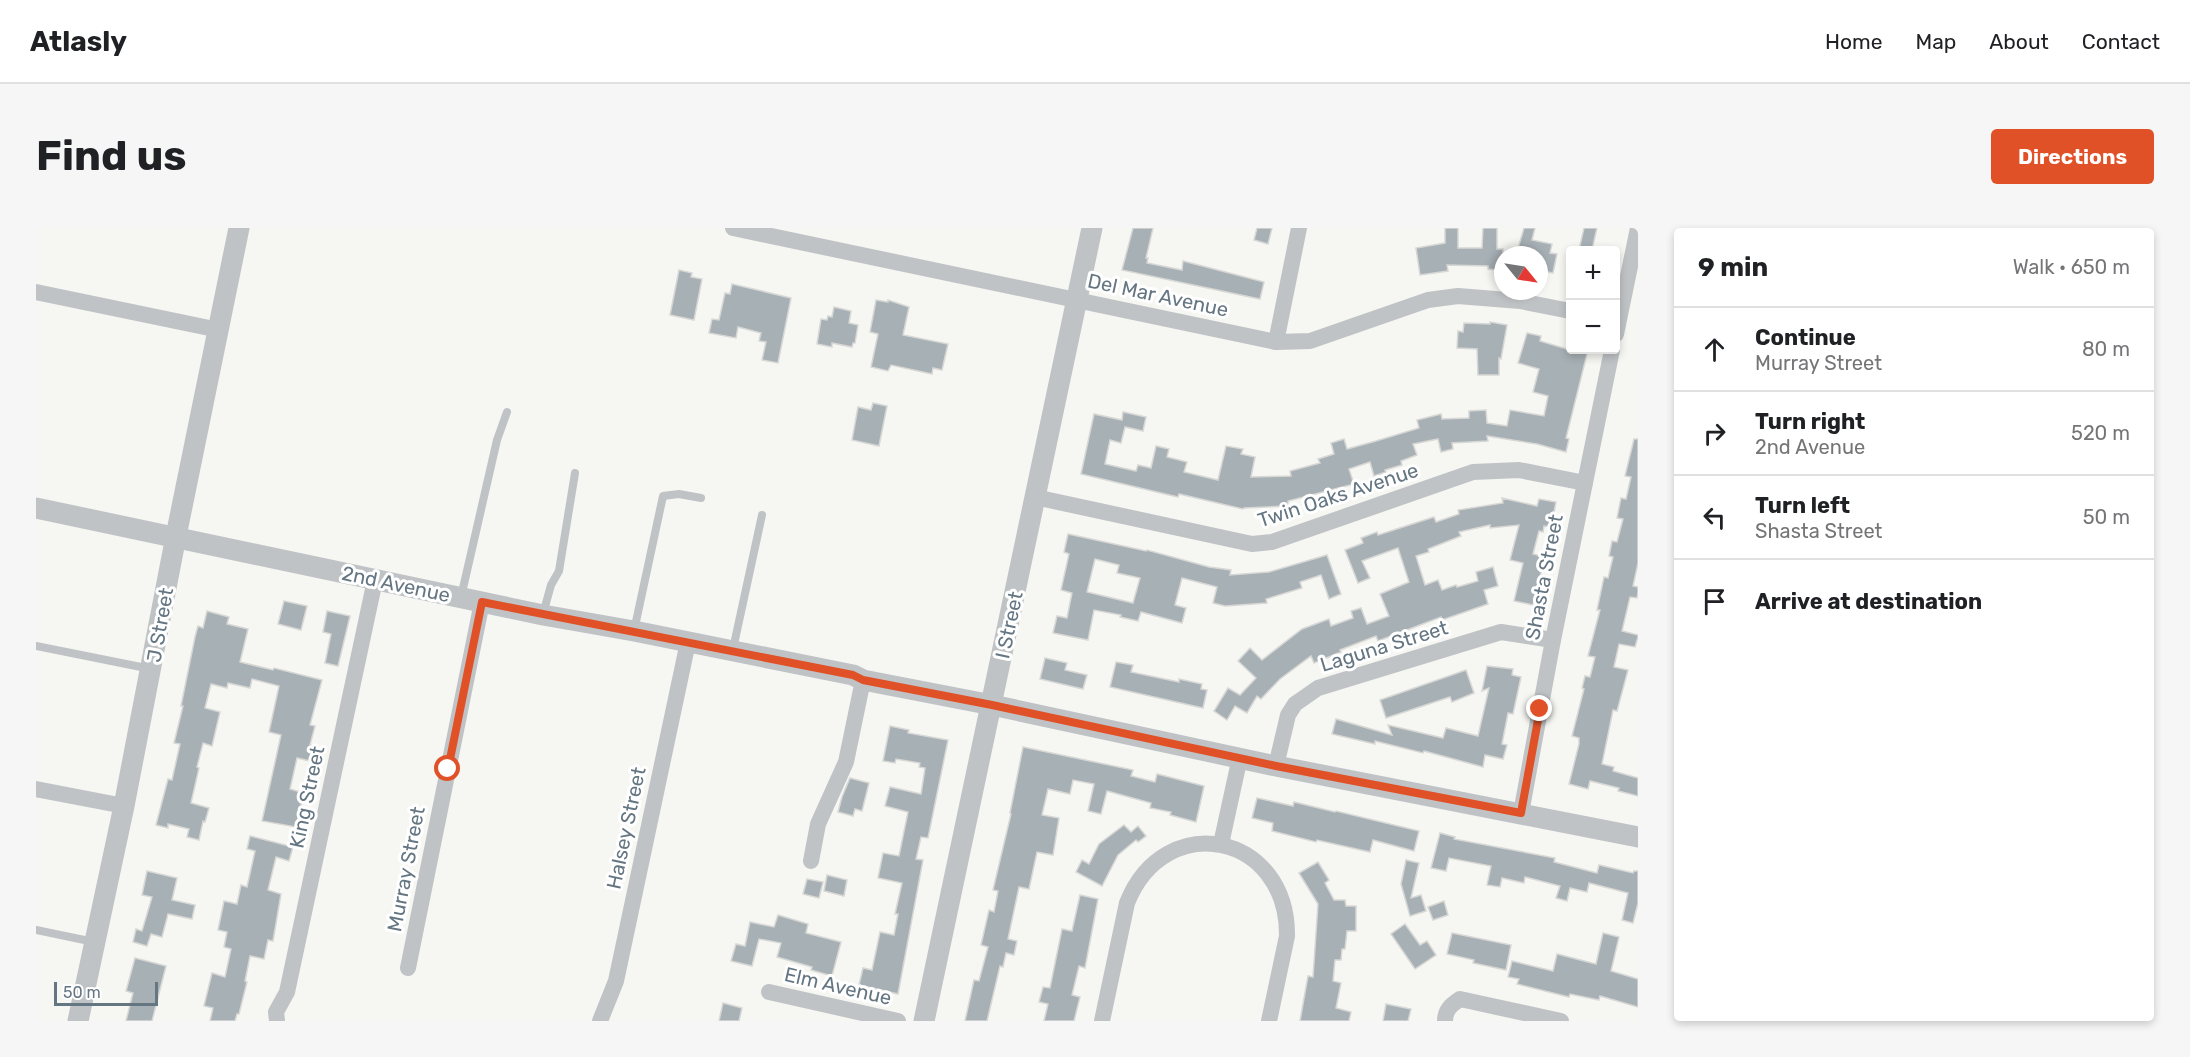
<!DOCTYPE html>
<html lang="en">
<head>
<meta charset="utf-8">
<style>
	:root { --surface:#fff; --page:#f6f6f6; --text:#202124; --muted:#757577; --line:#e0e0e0; --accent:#e15127 }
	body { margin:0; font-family:Rubik,sans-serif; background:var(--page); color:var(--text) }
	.controls { position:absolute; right:18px; top:18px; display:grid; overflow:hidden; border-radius:6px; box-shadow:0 3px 9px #0003 }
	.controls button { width:54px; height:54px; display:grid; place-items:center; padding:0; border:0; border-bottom:2px solid var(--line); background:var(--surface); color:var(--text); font:30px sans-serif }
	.compass { position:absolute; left:1458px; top:18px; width:54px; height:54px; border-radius:50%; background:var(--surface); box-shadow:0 3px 9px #0003; rotate:120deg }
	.scale { position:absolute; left:18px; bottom:15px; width:104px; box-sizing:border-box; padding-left:6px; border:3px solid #657683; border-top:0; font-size:16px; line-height:21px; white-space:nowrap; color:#657683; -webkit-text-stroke:4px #fff; paint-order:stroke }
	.stop { position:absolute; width:18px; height:18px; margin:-14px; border:4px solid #e15127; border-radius:50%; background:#fff }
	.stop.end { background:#e15127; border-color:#fff; box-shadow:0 2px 6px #0008 }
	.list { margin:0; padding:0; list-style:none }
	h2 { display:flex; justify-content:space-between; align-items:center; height:78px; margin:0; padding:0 24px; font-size:26px }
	h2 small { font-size:20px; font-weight:400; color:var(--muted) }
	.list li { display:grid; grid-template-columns:39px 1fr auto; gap:18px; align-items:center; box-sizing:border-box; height:84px; padding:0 24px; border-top:2px solid var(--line) }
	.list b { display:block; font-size:22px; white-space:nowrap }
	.list p { margin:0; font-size:20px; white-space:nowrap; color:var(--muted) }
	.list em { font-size:20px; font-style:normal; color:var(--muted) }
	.icon { flex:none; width:33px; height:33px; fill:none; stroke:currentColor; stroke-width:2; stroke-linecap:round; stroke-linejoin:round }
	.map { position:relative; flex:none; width:1602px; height:793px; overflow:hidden; border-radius:6px }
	header { display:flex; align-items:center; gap:36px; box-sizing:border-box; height:84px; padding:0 30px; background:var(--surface); border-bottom:2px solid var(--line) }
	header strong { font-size:28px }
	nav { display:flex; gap:33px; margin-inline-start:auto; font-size:21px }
	.intro { display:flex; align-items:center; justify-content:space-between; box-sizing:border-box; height:144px; padding:0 36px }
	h1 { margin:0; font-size:42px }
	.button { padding:15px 27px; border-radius:6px; background:var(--accent); color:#fff; font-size:21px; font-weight:700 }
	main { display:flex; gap:36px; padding:0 36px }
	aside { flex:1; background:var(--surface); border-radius:6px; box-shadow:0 3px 9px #0003 }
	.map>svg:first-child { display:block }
</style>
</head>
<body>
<header>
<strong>Atlasly</strong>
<nav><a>Home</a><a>Map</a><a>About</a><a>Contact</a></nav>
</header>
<div class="intro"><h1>Find us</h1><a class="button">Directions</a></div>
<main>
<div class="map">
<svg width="1602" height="793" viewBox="0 0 1602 793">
	<rect width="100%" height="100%" fill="#f6f6f2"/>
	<g fill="#a7b0b5" stroke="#d7d7d5" stroke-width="1.5" fill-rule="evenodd">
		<polygon points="1097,0 1117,0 1110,30 1112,30 1111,35 1146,42 1147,33 1228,54 1224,71 1086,42"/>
		<polygon points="1221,0 1236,0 1232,16 1218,12"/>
		<polygon points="1409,0 1422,0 1422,20 1446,20 1447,0 1461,0 1461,21 1467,21 1467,43 1452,41 1452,38 1411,37 1412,43 1384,47 1380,20 1409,15"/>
		<polygon points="1488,0 1499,0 1496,12 1516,16 1514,25 1521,26 1517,45 1503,42 1503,27 1480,27"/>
		<polygon points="1548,0 1561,0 1556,22 1543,22"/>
		<polygon points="643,42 656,45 655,49 666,51 658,92 634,87"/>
		<polygon points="696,56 755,70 742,135 726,132 730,114 723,113 725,105 702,99 700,110 673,105 676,91 683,92 689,65 694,66"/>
		<polygon points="840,72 852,74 852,72 873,79 867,107 912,116 906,142 897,140 896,146 855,137 852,143 835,139 842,106 834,104"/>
		<polygon points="798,79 815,83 813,95 822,97 819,115 817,115 816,119 796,115 796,119 781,116 785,91 791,92 792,88 796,89"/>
		<polygon points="1454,94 1471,97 1465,131 1463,130 1463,147 1442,147 1441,121 1421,120 1422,103 1427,104 1428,95 1454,96"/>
		<polygon points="1491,105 1505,108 1504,113 1534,122 1552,122 1530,210 1533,211 1530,224 1501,216 1451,208 1452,213 1416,215 1417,221 1405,224 1402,211 1377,216 1381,227 1365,233 1366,237 1349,242 1350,244 1338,248 1334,234 1313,241 1318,256 1252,273 1252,278 1208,280 1207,281 1143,266 1142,269 1045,246 1058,186 1086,192 1087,184 1110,189 1107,203 1089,199 1085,215 1074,212 1069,236 1100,243 1102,237 1115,240 1120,218 1133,221 1131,229 1151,234 1148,244 1182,252 1190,218 1207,221 1205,226 1219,229 1215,249 1255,248 1254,243 1284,235 1282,231 1298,226 1295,215 1308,211 1311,221 1340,213 1383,200 1381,192 1405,186 1406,191 1433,190 1433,183 1450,182 1451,195 1471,198 1474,182 1508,188 1512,168 1497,164 1503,141 1482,135"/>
		<polygon points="837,175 851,178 843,218 816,212 822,179 835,182"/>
		<polygon points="1598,211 1602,211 1602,335 1597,358 1602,359 1602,364 1601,370 1594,369 1586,403 1602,407 1602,409 1599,419 1583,416 1578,439 1592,442 1581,483 1577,482 1566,536 1578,539 1577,543 1602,550 1602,568 1582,563 1583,560 1554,553 1552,561 1533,556 1543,516 1543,510 1536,508 1548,461 1546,460 1549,448 1554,449 1559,429 1552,428 1564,382 1561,382 1568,349 1572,350 1577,329 1573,328 1576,313 1581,314 1587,291 1581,290 1585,270 1590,271 1595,249 1589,248"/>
		<polygon points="1466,270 1501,278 1503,271 1520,274 1515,299 1508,298 1507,304 1503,303 1497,326 1509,329 1497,377 1478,373 1487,335 1474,332 1483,297 1454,300 1454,297 1423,304 1425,308 1392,321 1393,324 1380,328 1389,357 1402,352 1406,362 1420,357 1421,359 1442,353 1440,344 1457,339 1462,358 1448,362 1452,376 1406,392 1405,389 1342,413 1340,408 1304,422 1305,424 1278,435 1275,428 1244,451 1225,471 1221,468 1211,485 1199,478 1191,492 1178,483 1192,460 1204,467 1220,450 1202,433 1214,420 1226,432 1266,401 1293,391 1295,398 1317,390 1315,383 1325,380 1331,396 1353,388 1344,366 1373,354 1362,320 1326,333 1334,350 1322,355 1309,322 1327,315 1325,310 1341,304 1342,307 1398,289 1400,294 1423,286 1422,282 1467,275"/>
		<path d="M1032,306l78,17 1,-1 62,17 22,3 -1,5 39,-3 58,-17 14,39 -12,5 -8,-24 -21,7 2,6 -36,11 1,4 -42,3 -12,-3 4,-16 -35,-9 -7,27 11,3 -4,15 -41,-11 -3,9 -18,-4 1,-2 -27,-5 -6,30 -35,-7 4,-17 10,2 5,-25 -11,-3 8,-36 -5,-2zM1059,331l24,6 -2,8 23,5 -7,25 -46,-11z"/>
		<polygon points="248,373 271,378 265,402 242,396"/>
		<polygon points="171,383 193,389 191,396 212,401 204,434 237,442 238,440 286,452 274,497 279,498 274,517 277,518 274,533 261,530 254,561 268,565 260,599 226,593 245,507 233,504 243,458 216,451 214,460 192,455 191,460 175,456 169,480 184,484 176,518 167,515 161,539 163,540 155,575 173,580 169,594 167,593 163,612 151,609 153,601 132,596 132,600 120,597 132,551 136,552 144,516 138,515 147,478 145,478 159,409 162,398 167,400"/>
		<polygon points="291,383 314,388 302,438 289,435 295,406 287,404"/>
		<polygon points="1009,430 1031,435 1029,442 1051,447 1047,461 1004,451"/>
		<polygon points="1080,434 1097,437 1095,444 1143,454 1143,451 1166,456 1165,461 1171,462 1167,480 1074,459"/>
		<polygon points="1451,438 1477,441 1476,447 1485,449 1477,486 1472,485 1466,516 1471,517 1467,531 1449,527 1447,539 1388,523 1387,525 1339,513 1339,516 1296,506 1300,491 1356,507 1352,497 1407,510 1410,500 1442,508 1453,460 1446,463"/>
		<polygon points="1430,442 1438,465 1416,474 1414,469 1350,490 1344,472"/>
		<polygon points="854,498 873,502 872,505 912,512 892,610 885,609 880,631 887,632 862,766 823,757 827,740 836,742 844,704 858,707 862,686 859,686 866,655 842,650 847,625 863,628 872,584 849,578 854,559 885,566 889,540 883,539 884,535 860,531 859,535 847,533"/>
		<polygon points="987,519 1097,542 1095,548 1119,554 1121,546 1168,558 1163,581 1160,594 1134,587 1135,584 1114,580 1115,575 1071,563 1065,586 1052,583 1058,556 1037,552 1034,566 1012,561 1006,587 1023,590 1017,627 1001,624 993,661 983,659 972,711 981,713 978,727 970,725 967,739 964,738 951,793 929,793 938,752 943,753 952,719 945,717 953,682 958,684 962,663 957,662 975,586 974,585"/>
		<polygon points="814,550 833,555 826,583 819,581 817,588 802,584 806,569"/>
		<polygon points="1221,570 1257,578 1258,574 1299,584 1300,583 1383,603 1378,623 1337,612 1334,624 1281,612 1280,614 1236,603 1237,595 1216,590"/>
		<polygon points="1088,597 1095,604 1102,598 1110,608 1102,614 1100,612 1082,627 1066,658 1040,644 1046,632 1053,636 1063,616"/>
		<polygon points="1404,605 1419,609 1418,611 1519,630 1518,634 1561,645 1563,637 1597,645 1598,643 1602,643 1602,675 1597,695 1586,692 1592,665 1553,655 1551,664 1534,660 1531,673 1520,670 1524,658 1489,649 1488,655 1466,650 1464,659 1451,657 1455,638 1413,630 1410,643 1395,640"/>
		<polygon points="214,608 257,619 253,633 240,629 232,662 245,666 237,713 232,712 228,731 214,728 209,753 211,754 203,786 201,786 199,793 174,793 177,780 168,778 176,745 189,749 195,721 188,719 191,704 182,702 188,673 201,676 205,657 211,659 219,623 211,621"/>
		<polygon points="1370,632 1383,635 1375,670 1385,667 1390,683 1374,688 1365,656"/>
		<polygon points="1282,634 1293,652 1289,655 1298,672 1309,672 1310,678 1320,678 1320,703 1311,703 1309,721 1306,721 1305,732 1299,732 1297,753 1305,755 1300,780 1315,784 1313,793 1264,793 1272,748 1277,749 1282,676 1263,645"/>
		<polygon points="111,643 141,650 136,672 159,677 156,691 132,686 126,709 115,706 111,718 97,714 100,701 106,703 116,669 106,667"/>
		<polygon points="791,647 811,652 808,668 788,663"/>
		<polygon points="771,651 787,654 783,670 767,666"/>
		<polygon points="1044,667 1062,671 1049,740 1043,738 1036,767 1044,769 1038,793 1008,793 1012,776 1003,774 1007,759 1014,760 1026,701 1036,703"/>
		<polygon points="1408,673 1412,687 1397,692 1392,679"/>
		<polygon points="742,687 772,696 770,705 805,714 796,748 775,742 776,739 741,729 745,715 723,711 716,738 695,733 700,716 709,718 714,694 738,699"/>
		<polygon points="1369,696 1384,717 1391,713 1400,727 1379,741 1355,706"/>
		<polygon points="1416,705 1475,717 1470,742 1437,735 1438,732 1411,726"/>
		<polygon points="1567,705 1583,709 1575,743 1602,751 1602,779 1564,768 1563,772 1534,766 1533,769 1481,756 1483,751 1472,749 1476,733 1517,743 1521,726 1560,736"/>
		<polygon points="99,730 130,738 116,793 90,793 97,765 90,763"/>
		<polygon points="687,775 706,780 703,793 683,793"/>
		<polygon points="1350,776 1375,781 1372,793 1347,793"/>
	</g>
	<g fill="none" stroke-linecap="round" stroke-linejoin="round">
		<g stroke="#bfc3c6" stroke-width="8">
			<polyline points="425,369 461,212 471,184"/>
			<polyline points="507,386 515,357 523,343 539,245"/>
			<polyline points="598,403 627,268 643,266 665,270"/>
			<polyline points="0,418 115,441"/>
			<polyline points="697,421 726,287"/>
			<polyline points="0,702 58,714"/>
		</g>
		<g stroke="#bfc3c6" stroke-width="16">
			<polyline points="697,0 1240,114 1274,113 1392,72 1422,68 1484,73 1534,83"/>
			<polyline points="0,64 183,102"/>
			<polyline points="1580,106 1602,0"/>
			<polyline points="1240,114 1263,0"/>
			<polyline points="999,269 1216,316 1236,314 1437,244 1483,242 1549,255"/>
			<polyline points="1240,538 1252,487 1259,476 1282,460 1465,404 1517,412"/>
			<polyline points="0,561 88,578"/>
			<polyline points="1485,585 1517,412 1576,122"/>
			<polyline points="1185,616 1204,529"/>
			<polyline points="775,633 782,596 810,534 827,452"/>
			<polyline points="372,740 446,374"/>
			<polyline points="733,764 862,793"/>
			<polyline points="241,793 240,784 251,764 339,352"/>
			<polyline points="564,793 580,753 652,414"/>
			<path d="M1066,793l25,-118c38,-95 161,-70 160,33l-18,85"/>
			<path d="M1409,793c0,-11 6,-16 15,-22l101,22"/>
		</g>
		<g stroke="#bfc3c6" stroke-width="21">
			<polyline points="0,280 507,387 598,403 817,447 827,452 956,477 1240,538 1602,609"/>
			<polyline points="42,793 88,578 140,308 203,0"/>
			<polyline points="888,793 1056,0"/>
		</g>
	</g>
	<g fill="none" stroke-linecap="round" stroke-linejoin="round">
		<polyline stroke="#e15127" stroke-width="8" points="412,541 446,374 817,447 827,452 956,477 1240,538 1485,585 1504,481"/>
	</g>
	<g text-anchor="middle" stroke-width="6" stroke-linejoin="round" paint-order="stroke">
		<g font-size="20" fill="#657683" stroke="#fff">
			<text transform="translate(1122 67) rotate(12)" y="7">Del Mar Avenue</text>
			<text transform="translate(1302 267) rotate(-18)" y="7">Twin Oaks Avenue</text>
			<text transform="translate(1508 349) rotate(-79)" y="7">Shasta Street</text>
			<text transform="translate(360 356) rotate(12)" y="7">2nd Avenue</text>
			<text transform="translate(124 397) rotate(-80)" y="7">J Street</text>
			<text transform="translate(973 397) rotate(-78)" y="7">I Street</text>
			<text transform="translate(1348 418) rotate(-17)" y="7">Laguna Street</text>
			<text transform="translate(271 569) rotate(-78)" y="7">King Street</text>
			<text transform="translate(590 600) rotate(-78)" y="7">Halsey Street</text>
			<text transform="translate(370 641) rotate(-79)" y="7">Murray Street</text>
			<text transform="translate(802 758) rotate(13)" y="7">Elm Avenue</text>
		</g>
	</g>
</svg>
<div class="controls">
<button>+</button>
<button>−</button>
</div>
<svg class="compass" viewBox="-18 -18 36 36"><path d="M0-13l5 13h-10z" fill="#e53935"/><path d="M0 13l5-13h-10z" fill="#757577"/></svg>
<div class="scale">50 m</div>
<div class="stop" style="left:412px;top:541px"></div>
<div class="stop end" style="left:1504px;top:481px"></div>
</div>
<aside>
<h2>9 min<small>Walk · 650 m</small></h2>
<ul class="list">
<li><svg class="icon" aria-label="ahead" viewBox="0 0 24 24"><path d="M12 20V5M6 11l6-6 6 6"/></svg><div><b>Continue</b><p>Murray Street</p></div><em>80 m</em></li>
<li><svg class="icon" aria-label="right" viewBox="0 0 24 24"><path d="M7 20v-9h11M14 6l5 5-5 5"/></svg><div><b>Turn right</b><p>2nd Avenue</p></div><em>520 m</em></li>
<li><svg class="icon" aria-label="left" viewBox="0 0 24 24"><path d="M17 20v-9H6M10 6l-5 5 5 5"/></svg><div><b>Turn left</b><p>Shasta Street</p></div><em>50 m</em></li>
<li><svg class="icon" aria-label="arrive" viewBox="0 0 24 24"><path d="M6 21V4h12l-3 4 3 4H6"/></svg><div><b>Arrive at destination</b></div></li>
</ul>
</aside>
</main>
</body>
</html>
